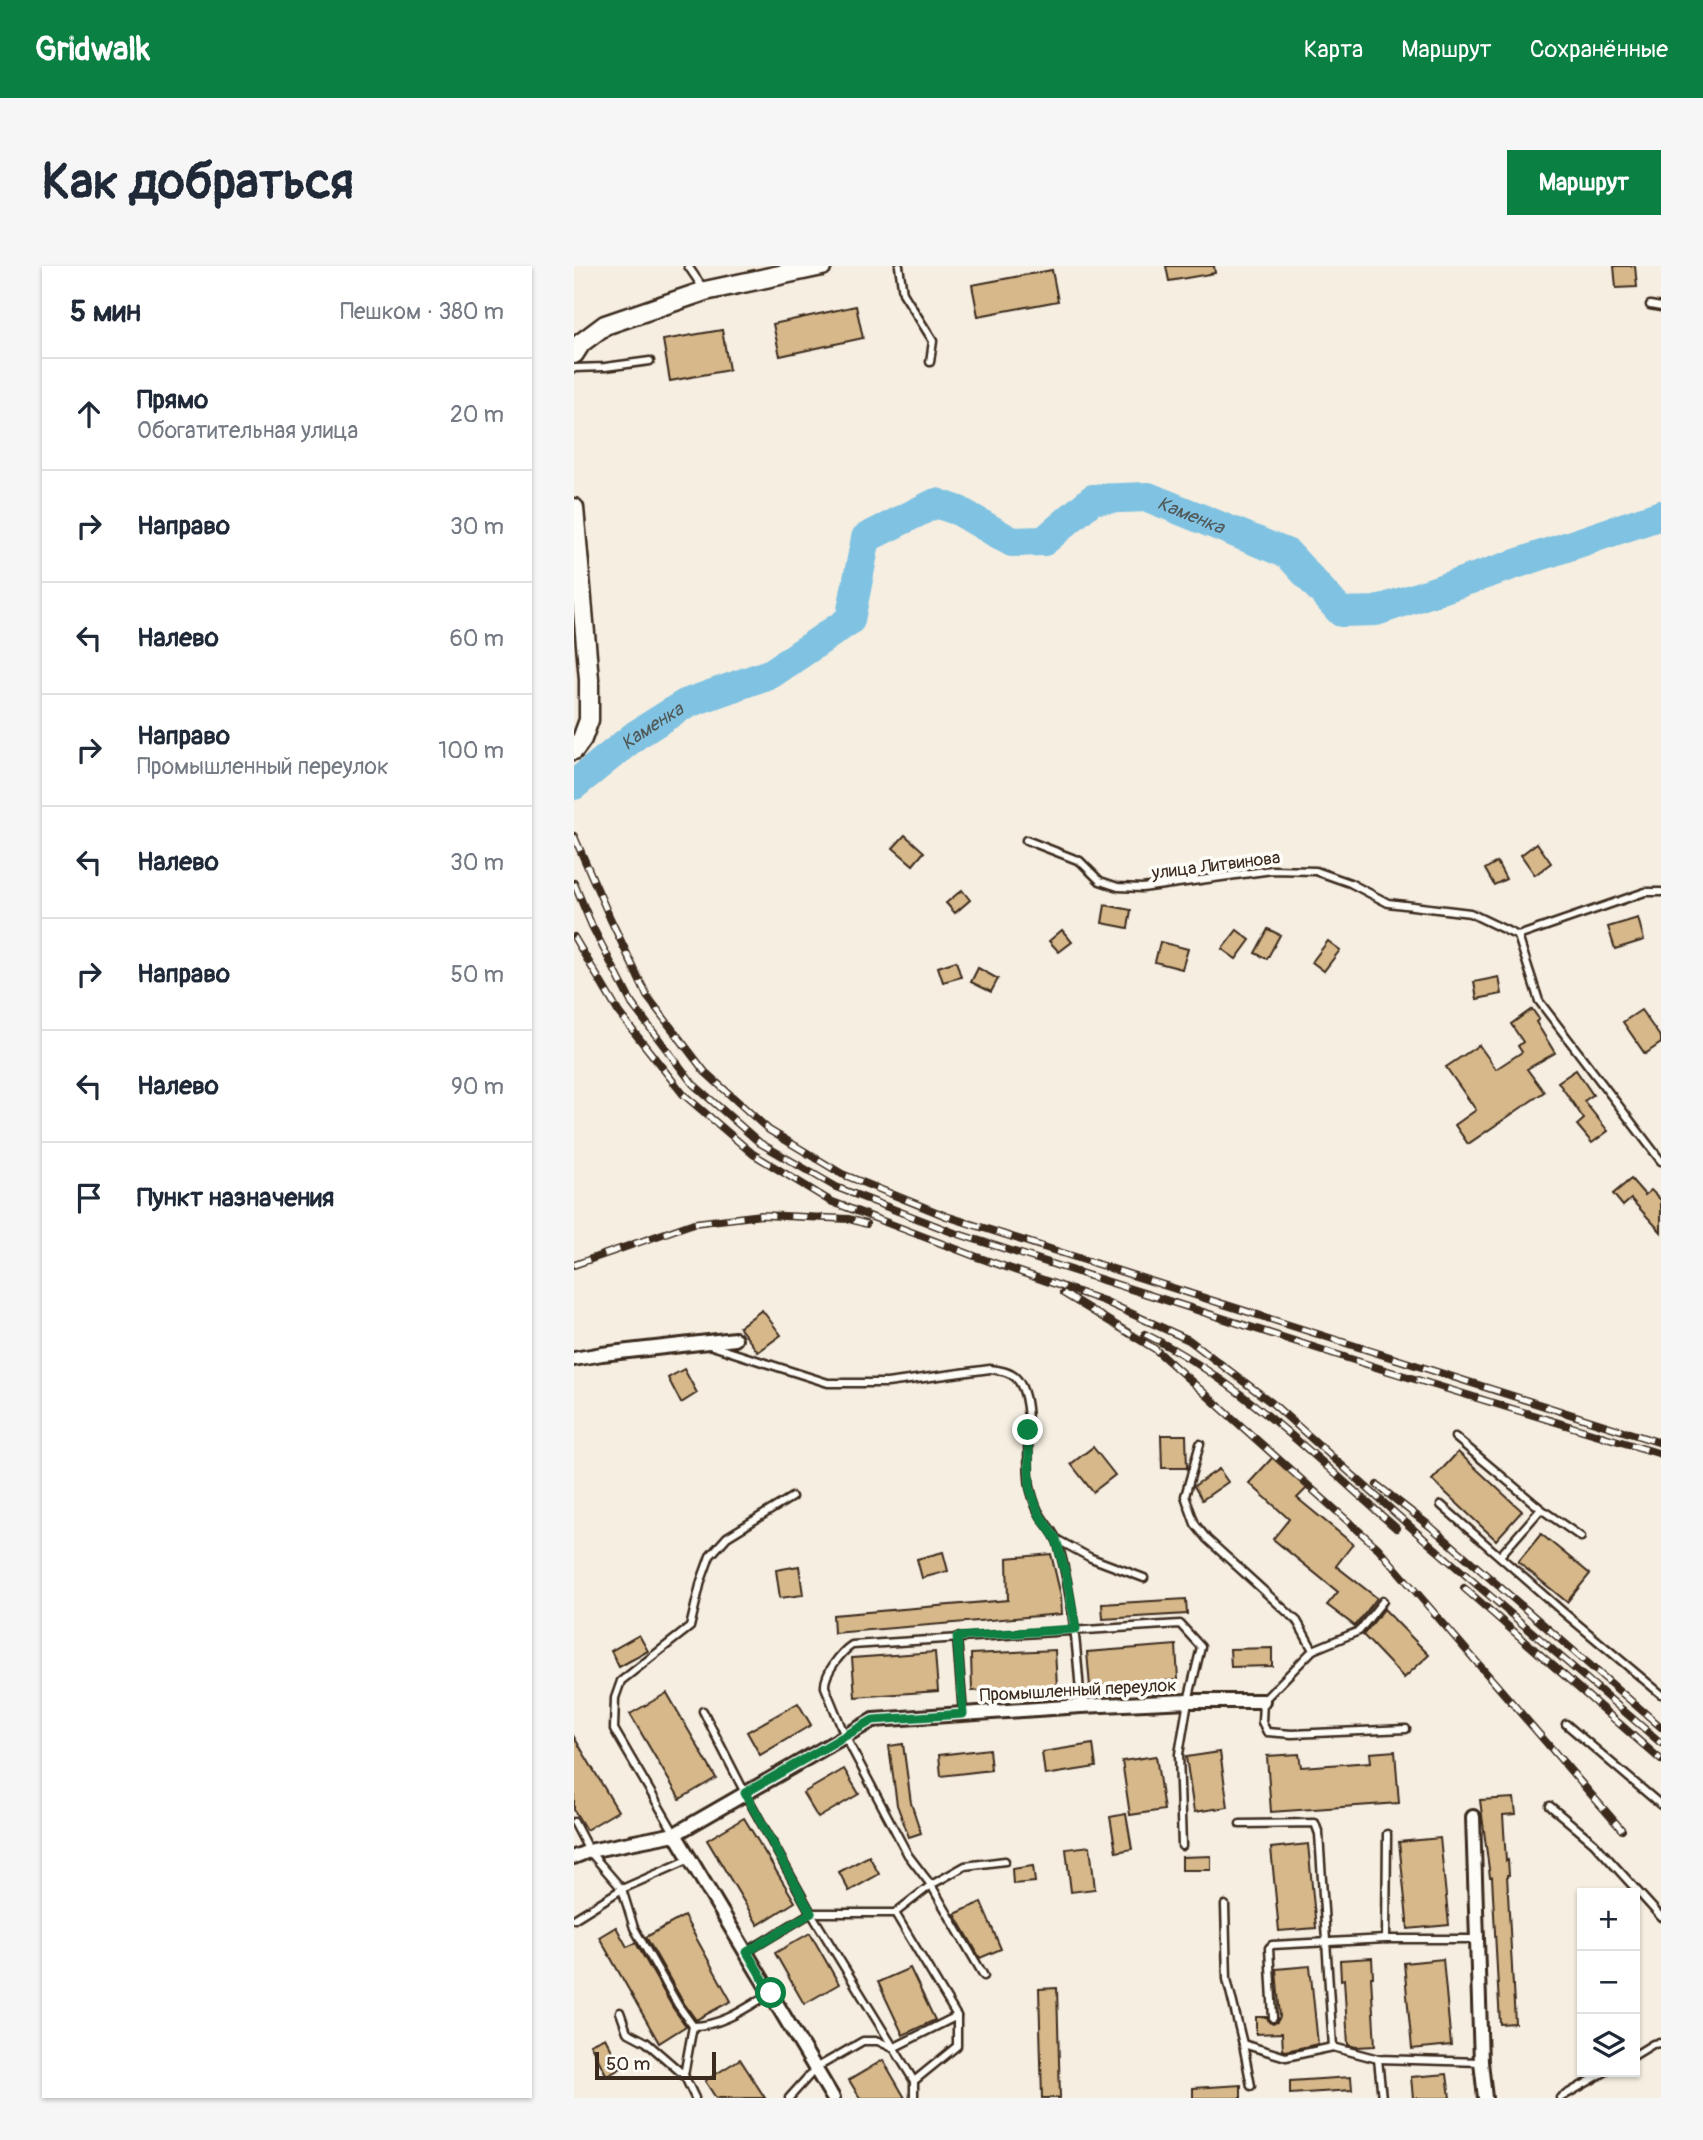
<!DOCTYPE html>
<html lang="ru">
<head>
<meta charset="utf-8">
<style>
	:root { --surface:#fff; --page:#f6f6f7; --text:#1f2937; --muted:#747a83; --line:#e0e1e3; --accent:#0b8043 }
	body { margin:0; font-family:Pangolin,sans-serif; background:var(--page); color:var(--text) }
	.controls { position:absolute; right:21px; bottom:21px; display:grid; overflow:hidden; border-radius:0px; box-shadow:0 2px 5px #0004 }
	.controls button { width:63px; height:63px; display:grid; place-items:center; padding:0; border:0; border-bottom:2px solid var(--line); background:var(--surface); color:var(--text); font:35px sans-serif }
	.scale { position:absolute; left:21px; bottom:18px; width:121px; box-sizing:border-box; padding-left:7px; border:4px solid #3b2a1e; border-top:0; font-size:19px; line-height:24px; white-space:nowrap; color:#3b2a1e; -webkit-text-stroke:5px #fdfcf7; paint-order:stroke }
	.stop { position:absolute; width:21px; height:21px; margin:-16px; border:5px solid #0b8043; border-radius:50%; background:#fff }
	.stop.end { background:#0b8043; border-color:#fff; box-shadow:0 2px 7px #0008 }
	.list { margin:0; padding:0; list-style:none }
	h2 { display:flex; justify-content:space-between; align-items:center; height:91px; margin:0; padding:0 28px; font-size:30px }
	h2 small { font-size:23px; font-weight:400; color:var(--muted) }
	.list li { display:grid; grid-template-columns:46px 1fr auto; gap:21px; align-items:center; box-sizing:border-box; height:112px; padding:0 28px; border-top:2px solid var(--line) }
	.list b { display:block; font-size:26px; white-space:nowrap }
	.list p { margin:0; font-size:23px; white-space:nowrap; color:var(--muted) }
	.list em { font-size:23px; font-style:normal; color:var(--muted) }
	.icon { flex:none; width:38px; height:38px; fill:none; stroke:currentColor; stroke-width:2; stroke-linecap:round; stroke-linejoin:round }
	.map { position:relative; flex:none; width:1087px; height:1832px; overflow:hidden; border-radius:0px }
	header { display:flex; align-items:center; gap:42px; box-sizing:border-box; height:98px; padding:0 35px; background:var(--accent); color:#fff }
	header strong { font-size:33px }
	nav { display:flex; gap:38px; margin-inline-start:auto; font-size:24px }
	.intro { display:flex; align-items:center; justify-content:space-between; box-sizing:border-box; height:168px; padding:0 42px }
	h1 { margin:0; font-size:49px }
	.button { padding:18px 32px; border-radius:0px; background:var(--accent); color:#fff; font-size:24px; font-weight:700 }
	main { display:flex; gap:42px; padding:0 42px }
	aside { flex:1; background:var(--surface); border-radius:0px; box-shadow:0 2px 5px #0004 }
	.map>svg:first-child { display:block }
</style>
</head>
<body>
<header>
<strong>Gridwalk</strong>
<nav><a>Карта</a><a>Маршрут</a><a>Сохранённые</a></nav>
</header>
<div class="intro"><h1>Как добраться</h1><a class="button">Маршрут</a></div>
<main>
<aside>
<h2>5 мин<small>Пешком · 380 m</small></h2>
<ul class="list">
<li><svg class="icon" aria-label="ahead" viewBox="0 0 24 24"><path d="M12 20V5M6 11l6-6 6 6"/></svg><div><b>Прямо</b><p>Обогатительная улица</p></div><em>20 m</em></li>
<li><svg class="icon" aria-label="right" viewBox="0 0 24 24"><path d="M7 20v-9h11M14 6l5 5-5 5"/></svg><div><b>Направо</b></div><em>30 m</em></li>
<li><svg class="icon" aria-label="left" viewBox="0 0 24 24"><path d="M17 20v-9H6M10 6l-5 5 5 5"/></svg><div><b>Налево</b></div><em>60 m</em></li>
<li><svg class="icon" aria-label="right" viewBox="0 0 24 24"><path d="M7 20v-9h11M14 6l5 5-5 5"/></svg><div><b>Направо</b><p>Промышленный переулок</p></div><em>100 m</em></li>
<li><svg class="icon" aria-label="left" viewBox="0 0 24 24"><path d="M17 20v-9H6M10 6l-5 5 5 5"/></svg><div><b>Налево</b></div><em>30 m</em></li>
<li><svg class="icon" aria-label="right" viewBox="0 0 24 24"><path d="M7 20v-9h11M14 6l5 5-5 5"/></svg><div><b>Направо</b></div><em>50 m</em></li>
<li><svg class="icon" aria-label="left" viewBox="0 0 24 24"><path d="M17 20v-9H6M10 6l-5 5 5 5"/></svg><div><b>Налево</b></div><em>90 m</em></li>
<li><svg class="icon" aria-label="arrive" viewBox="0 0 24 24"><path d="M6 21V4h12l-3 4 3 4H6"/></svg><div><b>Пункт назначения</b></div></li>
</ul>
</aside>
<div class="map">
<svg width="1087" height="1832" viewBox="0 0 1087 1832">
	<rect width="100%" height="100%" fill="#f5eee1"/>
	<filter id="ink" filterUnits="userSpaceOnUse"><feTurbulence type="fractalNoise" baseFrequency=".0143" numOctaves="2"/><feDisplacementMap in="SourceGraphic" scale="14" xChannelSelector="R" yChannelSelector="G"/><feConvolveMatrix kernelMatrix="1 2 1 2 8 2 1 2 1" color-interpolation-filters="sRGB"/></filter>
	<g filter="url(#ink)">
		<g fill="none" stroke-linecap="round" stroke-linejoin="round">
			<path stroke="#80c2e1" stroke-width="30" id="s1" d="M0,519l62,-50 49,-31 87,-31 78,-53 16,-82 70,-35 23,8 53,31 32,-1 49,-42 55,-2 140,57 53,58 35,-1 285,-96"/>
		</g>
		<g fill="#d6b88a" stroke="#3b2a1e" stroke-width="2">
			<polygon points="592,0 640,0 641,7 595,15"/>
			<polygon points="1040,0 1061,0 1063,21 1042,22"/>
			<polygon points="478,4 484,35 404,50 398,19"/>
			<polygon points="282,40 289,72 206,90 199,58"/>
			<polygon points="148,64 155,104 96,115 89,74"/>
			<polygon points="331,569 350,586 339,599 319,582"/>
			<polygon points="963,577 977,597 961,609 947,589"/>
			<polygon points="923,596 932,613 920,619 911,603"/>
			<polygon points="388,624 396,634 381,647 372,637"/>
			<polygon points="531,639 557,644 554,662 528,657"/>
			<polygon points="1064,652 1070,674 1041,683 1034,661"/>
			<polygon points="694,663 706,669 693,693 681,687"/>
			<polygon points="488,664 498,676 485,686 475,675"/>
			<polygon points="663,664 676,674 662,693 648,683"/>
			<polygon points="754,675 766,684 750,705 738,696"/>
			<polygon points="586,676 614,683 608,703 581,696"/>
			<polygon points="382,695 387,711 369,716 364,701"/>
			<polygon points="404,702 424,713 417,726 397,716"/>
			<polygon points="925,711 928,728 903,733 900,716"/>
			<polygon points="958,743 965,753 962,756 981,787 953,803 970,826 894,878 881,859 902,844 872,801 905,779 922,803 948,786 944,780 949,776 937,758"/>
			<polygon points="1067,744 1087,772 1087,777 1071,788 1049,756"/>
			<polygon points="1002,804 1019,829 1010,835 1034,865 1018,877 1003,859 1010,853 984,816"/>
			<polygon points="1057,913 1071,929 1077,924 1087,934 1087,966 1057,933 1049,940 1039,928"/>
			<polygon points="188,1044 207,1069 184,1086 165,1061"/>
			<polygon points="110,1103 123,1127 107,1137 94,1112"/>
			<polygon points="587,1169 612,1169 613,1202 588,1202"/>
			<polygon points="519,1181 541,1209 519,1226 497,1198"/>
			<polygon points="884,1186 948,1245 922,1274 858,1214"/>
			<polygon points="699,1191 733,1222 723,1232 779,1278 762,1300 803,1332 781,1360 753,1339 764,1326 699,1273 715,1253 675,1217"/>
			<polygon points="645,1203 654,1216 628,1234 620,1220"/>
			<polygon points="967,1268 1016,1308 993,1336 944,1296"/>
			<polygon points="369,1286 374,1305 348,1312 343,1293"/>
			<polygon points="477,1288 487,1330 488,1348 260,1367 259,1349 434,1334 433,1292"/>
			<polygon points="225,1300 229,1329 206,1332 202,1304"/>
			<polygon points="612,1333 613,1348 529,1353 528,1338"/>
			<polygon points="810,1343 855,1389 830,1412 789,1369"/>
			<polygon points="65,1369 74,1385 45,1401 37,1385"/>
			<polygon points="602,1379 604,1414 516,1421 513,1386"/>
			<polygon points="698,1382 698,1400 657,1401 656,1383"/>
			<polygon points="481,1384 483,1421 398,1425 397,1388"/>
			<polygon points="361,1386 364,1425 281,1431 278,1392"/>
			<polygon points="93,1427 142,1512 106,1533 56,1448"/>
			<polygon points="224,1437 237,1459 186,1489 173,1466"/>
			<polygon points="0,1471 44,1545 12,1564 0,1544"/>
			<polygon points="329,1478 337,1537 347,1567 335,1571 323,1539 315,1480"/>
			<polygon points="519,1478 522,1501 471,1509 468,1486"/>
			<polygon points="415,1483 417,1504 367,1510 365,1489"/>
			<polygon points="821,1485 825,1537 697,1546 693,1490 725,1488 727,1501 797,1496 796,1487"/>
			<polygon points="646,1486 654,1541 620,1546 612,1491"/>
			<polygon points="582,1490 590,1544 556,1549 548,1495"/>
			<polygon points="270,1503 285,1528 244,1552 229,1527"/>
			<polygon points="940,1532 942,1548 929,1549 932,1595 934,1594 935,1609 933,1609 941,1757 926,1758 918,1611 916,1611 906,1534"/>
			<polygon points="552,1548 558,1583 542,1586 536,1551"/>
			<polygon points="170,1552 221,1636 184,1659 133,1574"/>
			<polygon points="866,1572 875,1659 834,1663 825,1576"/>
			<polygon points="734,1578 742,1662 705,1665 697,1582"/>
			<polygon points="516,1580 521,1623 497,1626 492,1583"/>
			<polygon points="295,1590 305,1608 275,1625 265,1606"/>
			<polygon points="637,1590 637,1604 608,1604 608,1591"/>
			<polygon points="459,1600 461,1616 439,1618 438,1603"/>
			<polygon points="407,1636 427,1683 406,1692 381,1648"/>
			<polygon points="110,1650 157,1735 122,1754 109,1736 72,1671"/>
			<polygon points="42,1661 53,1681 62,1677 99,1742 112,1760 85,1777 25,1671"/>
			<polygon points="236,1667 265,1718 230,1738 201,1687"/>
			<polygon points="798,1692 799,1711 797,1711 801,1780 782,1781 774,1779 770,1713 767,1714 766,1694"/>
			<polygon points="869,1693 877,1779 838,1783 830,1697"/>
			<polygon points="736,1700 744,1778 712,1785 709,1784 708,1767 682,1768 682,1751 693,1751 695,1756 699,1758 703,1756 706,1751 702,1703"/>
			<polygon points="336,1702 361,1754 329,1769 304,1716"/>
			<polygon points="483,1722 486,1832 468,1832 465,1723"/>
			<polygon points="31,1771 47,1802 33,1810 16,1778"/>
			<polygon points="166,1793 191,1832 142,1832 131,1815"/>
			<polygon points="309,1794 331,1832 286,1832 275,1814"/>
			<polygon points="873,1808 876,1832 839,1832 837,1811"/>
			<polygon points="777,1811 778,1824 716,1828 716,1815"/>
			<polygon points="667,1819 667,1832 619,1832 619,1822"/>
		</g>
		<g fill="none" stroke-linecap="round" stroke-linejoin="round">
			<defs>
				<g id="lane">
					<polyline points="114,0 129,22"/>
					<polyline points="325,0 329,27 359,75 356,96"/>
					<polyline points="1076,39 1087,41"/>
					<polyline points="0,102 31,101 76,95"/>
					<polyline points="452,574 506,595 526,615 544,621 568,622 698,604 742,605 776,617 814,637 896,647 944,670 965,735 1087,895"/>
					<polyline points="944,670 1071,626 1087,626"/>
					<path d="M135,1079l119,38h59l103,-14c8,1 18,2 25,8 22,20 8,87 16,114 2,8 5,18 10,25 5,9 14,17 17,27 15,54 19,108 23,163"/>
					<polyline points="881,1171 967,1243 1007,1271"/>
					<polyline points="626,1178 611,1230 621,1258 633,1273 723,1355 739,1384 689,1435 688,1456 693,1466 718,1468 832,1463"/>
					<polyline points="867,1239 988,1345 1087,1428"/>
					<polyline points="482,1273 517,1292 570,1312"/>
					<polyline points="926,1290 967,1243"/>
					<polyline points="383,1371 389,1448"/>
					<polyline points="739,1384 785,1365 809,1335"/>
					<polyline points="129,1445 171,1527 237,1647 340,1815 340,1832"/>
					<polyline points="992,1458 1087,1539"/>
					<polyline points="976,1540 1020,1577 1087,1651"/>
					<path d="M0,1556l15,29 33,38 12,39 44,77 15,21c29,0 53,-18 78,-33"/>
					<polyline points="666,1558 741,1557 745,1568 759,1781"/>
					<polyline points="101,1568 40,1463 41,1432 47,1415 116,1361 127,1315 136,1290 153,1271 218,1231"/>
					<polyline points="651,1639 653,1713 669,1778 677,1820"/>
					<polyline points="0,1653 48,1623 116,1593"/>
					<polyline points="812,1673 813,1568"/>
					<path d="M172,1686l65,-39h84l36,-28 -23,-30 -63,-119 -20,-49c-1,-13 16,-35 27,-42l328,-21 21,23 -13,54 -9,53 3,92"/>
					<polyline points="410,1710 357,1619 391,1600 431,1595"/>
					<polyline points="46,1746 53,1766 72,1776 110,1809 121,1832"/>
					<polyline points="699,1752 695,1682 698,1679 812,1673 902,1673"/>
					<polyline points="669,1778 712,1791 759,1781 804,1793 907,1796"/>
					<polyline points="1061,1789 1079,1778 1087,1777"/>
					<polyline points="804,1793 808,1832"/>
					<polyline points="110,1809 119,1760"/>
					<polyline points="340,1815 383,1780 383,1750"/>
					<polyline points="215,1832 242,1802 289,1775 304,1775 319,1782 383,1750 321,1647"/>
					<polyline points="986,1832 1031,1806"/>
				</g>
				<g id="street">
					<polyline points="0,1093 28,1088 161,1073"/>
					<polyline points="899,1551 907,1796 911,1832"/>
					<polyline points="101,1568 259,1832"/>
					<polyline points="0,1591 15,1585 101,1568 299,1454 507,1440 614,1435 689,1435"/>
				</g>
				<g id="secondary">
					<polyline points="0,88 7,77 31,59 131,25 248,0"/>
					<polyline points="0,242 15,413 15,454 8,473 0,484"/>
				</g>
			</defs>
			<use href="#lane" stroke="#3b2a1e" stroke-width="11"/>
			<use href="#street" stroke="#3b2a1e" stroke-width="18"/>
			<use href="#secondary" stroke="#3b2a1e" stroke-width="23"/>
			<use href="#lane" stroke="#fdfcf7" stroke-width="6"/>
			<use href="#street" stroke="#fdfcf7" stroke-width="12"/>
			<use href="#secondary" stroke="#fdfcf7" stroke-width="18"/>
			<defs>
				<g id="rail">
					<polyline points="0,570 36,652 73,730 131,806 195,864 268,908 372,950 1087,1177"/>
					<polyline points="0,617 18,660 58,738 119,818 186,877 262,921 378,966 811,1104 1087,1188"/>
					<polyline points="0,671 45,747 109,828 179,888 256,935 403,991 530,1035 615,1074 698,1137 858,1280 1087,1477"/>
					<polyline points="0,999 120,957 188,949 275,953 292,958"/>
					<polyline points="489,1027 581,1083 804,1282 1048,1564"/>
					<path d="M571,1068c95,47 172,125 251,194"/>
					<polyline points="803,1219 857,1261 1087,1461"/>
					<polyline points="890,1322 1087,1494"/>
				</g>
			</defs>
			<use href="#rail" stroke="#3b2a1e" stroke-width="8"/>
			<use href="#rail" stroke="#fdfcf7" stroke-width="5" stroke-dasharray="16" stroke-linecap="butt"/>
		</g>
	</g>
	<g fill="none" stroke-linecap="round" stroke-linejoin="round" filter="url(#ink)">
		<polyline stroke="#0b8043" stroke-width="9" points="197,1727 173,1686 237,1647 171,1527 299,1454 389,1448 383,1371 502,1363 493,1313 482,1273 465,1248 456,1223 454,1164"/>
	</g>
	<g text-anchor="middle" stroke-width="7" stroke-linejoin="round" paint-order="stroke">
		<g font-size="18" fill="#3b2a1e" stroke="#fdfcf7">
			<text transform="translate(642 599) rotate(-7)" y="6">улица Литвинова</text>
			<text transform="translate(504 1424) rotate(-3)" y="6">Промышленный переулок</text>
		</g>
		<g font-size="19" font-style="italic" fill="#505858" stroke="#fdfcf7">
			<text dy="7" stroke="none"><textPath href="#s1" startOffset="770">Каменка</textPath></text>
			<text dy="7" stroke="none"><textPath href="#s1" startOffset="98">Каменка</textPath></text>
		</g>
	</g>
</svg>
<div class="controls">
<button>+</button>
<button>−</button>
<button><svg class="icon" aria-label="layers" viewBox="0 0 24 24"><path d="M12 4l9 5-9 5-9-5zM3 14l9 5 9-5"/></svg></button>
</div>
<div class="scale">50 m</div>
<div class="stop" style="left:197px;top:1727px"></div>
<div class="stop end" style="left:454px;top:1164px"></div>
</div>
</main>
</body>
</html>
